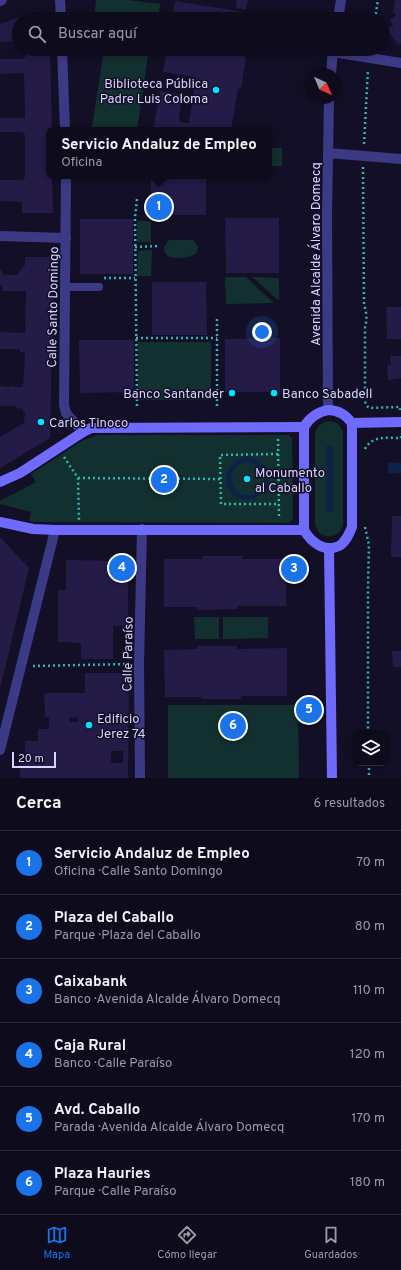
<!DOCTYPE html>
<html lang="es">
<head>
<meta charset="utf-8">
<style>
	:root { --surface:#0e0b1c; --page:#1c1929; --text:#f1f3f6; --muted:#9b9ba3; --line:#2e2b3b; --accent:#1a73e8 }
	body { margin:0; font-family:Overpass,sans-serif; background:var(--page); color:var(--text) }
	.controls { position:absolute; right:12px; bottom:12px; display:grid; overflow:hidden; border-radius:8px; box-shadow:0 2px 6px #0003 }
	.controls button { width:36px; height:36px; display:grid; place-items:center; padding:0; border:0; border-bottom:1px solid var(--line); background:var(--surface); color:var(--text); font:20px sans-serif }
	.compass { position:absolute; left:305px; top:68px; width:36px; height:36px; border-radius:50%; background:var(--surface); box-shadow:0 2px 6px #0003; rotate:136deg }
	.scale { position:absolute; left:12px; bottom:10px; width:44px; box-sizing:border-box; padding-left:4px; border:2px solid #d9d4ff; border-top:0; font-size:11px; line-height:14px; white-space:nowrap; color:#d9d4ff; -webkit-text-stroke:3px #130f26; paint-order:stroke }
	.you { position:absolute; left:262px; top:332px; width:14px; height:14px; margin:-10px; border:3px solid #fff; border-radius:50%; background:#1a73e8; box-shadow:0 0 0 6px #1a73e833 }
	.badge { display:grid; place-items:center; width:26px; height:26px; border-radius:50%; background:var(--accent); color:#fff; font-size:13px; font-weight:700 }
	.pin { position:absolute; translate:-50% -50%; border:2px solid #fff; box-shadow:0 1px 4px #0006 }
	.popup { position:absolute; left:46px; top:127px; width:226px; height:52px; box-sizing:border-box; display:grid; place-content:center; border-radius:8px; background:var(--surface); filter:drop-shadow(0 1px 3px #0005); font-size:13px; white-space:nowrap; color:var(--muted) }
	.popup b { font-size:15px; color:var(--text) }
	.popup::after { content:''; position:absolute; left:50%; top:100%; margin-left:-8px; border:8px solid transparent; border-top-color:var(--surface) }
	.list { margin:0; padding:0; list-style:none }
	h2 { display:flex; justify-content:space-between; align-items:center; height:52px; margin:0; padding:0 16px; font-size:17px }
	h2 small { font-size:13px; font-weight:400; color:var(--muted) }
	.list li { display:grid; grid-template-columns:26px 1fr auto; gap:12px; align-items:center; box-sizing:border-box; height:64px; padding:0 16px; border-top:1px solid var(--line) }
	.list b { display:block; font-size:15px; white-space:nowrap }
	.list p { margin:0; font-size:13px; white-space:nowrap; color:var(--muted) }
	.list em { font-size:13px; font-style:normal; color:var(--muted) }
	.icon { flex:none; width:22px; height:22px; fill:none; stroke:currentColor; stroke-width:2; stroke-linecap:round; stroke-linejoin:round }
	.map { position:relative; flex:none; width:401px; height:778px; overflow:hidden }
	.search { position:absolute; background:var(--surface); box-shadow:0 2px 6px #0003; left:12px; right:12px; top:12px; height:44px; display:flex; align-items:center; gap:10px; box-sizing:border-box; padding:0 14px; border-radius:22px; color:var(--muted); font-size:15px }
	.sheet { height:436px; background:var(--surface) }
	nav { display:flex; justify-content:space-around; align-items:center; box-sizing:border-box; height:56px; border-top:1px solid var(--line); background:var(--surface); font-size:11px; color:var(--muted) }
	nav a { display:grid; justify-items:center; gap:2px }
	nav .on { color:var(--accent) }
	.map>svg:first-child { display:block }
</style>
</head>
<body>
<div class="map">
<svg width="401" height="778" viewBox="0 0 401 778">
	<rect width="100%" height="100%" fill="#130f26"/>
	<g fill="#12302f" fill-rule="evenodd">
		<polygon points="96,0 128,0 160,4 158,19 94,19"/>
		<polygon points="104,49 149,49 137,130 114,130 92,127"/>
		<rect x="269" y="148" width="13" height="18"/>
		<rect x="137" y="221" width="14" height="21"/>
		<path d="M169,240h24l2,2 3,5 -1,5c-4,6 -22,8 -29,4 -3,-2 -4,-5 -4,-9z"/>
		<polygon points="152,250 151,276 137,276 138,251"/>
		<polygon points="225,277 246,277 274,303 226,304"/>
		<polygon points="252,277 279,278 279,301"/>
		<rect x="138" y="342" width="73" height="58"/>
		<path d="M330,421l7,2 6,8v93c-2,12 -14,16 -24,9l-4,-9v-89c1,-8 6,-13 15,-14zM326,446l7,66h-7z"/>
		<polygon points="97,435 289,435 292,439 293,519 289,523 34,522 29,521 31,512 0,504 0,501 36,482 31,474 82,441"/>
		<polygon points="194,617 219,617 219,639 195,639"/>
		<polygon points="223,617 268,617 268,638 223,639"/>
		<polygon points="168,705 298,705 299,778 168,778"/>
	</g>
	<g fill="#0c2248" fill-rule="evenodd">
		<rect x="326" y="446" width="7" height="66"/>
		<path d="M247,457c14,2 26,13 21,28 -2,6 -7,11 -13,13 -29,11 -43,-35 -8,-41zM245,462c11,0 21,7 19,19 -1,5 -3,8 -7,11 -20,14 -40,-20 -12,-30z"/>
		<rect x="388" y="463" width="13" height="10"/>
	</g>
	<g fill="#241b47" fill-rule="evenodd">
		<polygon points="237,0 248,0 246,10 236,8"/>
		<polygon points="395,0 401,0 401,43 398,45 387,29 393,25 390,20 396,15 393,12"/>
		<polygon points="175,1 250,13 250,19 172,19"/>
		<polygon points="37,11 46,19 19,19 19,41 0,42 0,24"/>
		<polygon points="25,49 50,49 52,130 49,130 49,176 52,176 53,213 22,213 22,202 0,201 0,180 22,180 25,177 25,135 22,132 0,132 0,118 25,118 24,73 0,74 0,59 23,59 26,56"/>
		<polygon points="167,49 180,49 200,52 201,49 245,49 243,57 246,57 241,89 238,88 231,130 153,130 160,91 182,95 179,119 181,123 189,123 196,77 163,72"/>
		<rect x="151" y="176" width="55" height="39"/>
		<polygon points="225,218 279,218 279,273 226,273"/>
		<rect x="80" y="219" width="53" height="55"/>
		<polygon points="25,257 54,257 50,438 0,468 0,437 24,423 25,413 20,408 19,410 15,406 0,406 0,387 2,385 3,387 11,387 13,385 14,387 23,387 25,353 20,352 20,349 0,349 0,332 25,333 26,291 2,291 2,285 0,285 0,268 4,275 17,275 25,265"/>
		<polygon points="152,282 206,282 207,335 152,335"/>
		<polygon points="386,307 401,307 401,339 387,339"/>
		<polygon points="280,338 280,392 225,392 225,339"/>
		<polygon points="79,340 134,340 134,392 80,393"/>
		<polygon points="390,356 401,356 401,378 388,380 387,365 391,365"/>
		<polygon points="392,516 401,516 401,557 391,557"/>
		<polygon points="0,537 29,568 1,685 0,685"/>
		<polygon points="202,556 242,556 242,559 286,559 286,606 237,606 237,609 197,610 197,607 164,607 164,559 202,559"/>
		<polygon points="66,560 128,561 128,626 113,626 113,659 81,659 81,643 58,642 58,590 66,590"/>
		<polygon points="197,646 237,646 237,649 287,648 287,696 241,696 241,699 201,699 202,697 165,697 164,650 197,649"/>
		<polygon points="392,651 401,651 401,667 393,667"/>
		<path d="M85,673h40l4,3 -1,102h-108v-14h5v-23h13v-12h11v-12h-4l-1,-23 5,-1h36zM70,717l8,1v4h-9zM111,751h12v12h-12z"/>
	</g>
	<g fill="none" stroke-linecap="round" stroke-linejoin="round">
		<g stroke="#2fb8b0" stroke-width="2.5" stroke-dasharray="2 3" stroke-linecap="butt">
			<polyline points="375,19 378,0"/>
			<polyline points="364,144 368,69"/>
			<path d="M363,167l1,138c3,8 3,15 1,23v73l1,4 3,3 29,-1h2v3"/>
			<polyline points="135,247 159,246"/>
			<polyline points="104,278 135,278"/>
			<polyline points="217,319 217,406"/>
			<polyline points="136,338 217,338"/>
			<polyline points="137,406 135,217 137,199"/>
			<polyline points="278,439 279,518"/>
			<path d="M365,449c7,-14 23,-11 36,-11v-5"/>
			<polyline points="278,454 220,455 221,504 279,504"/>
			<polyline points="64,457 78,478 79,520"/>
			<polyline points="78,478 221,479"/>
			<polyline points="365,527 369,545 368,587 368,733"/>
			<polyline points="33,666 128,664"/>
			<polyline points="369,763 369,778"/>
		</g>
		<polyline stroke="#3d3a85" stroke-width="8" points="65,287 99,287"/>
		<polyline stroke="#3d3a85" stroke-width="10" points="0,236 66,238"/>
		<g stroke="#3d3a85" stroke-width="10">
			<polyline points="0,1 2,0"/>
			<polyline points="333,52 401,63"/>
			<polyline points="328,153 401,159"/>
			<polyline points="0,750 55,530"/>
			<polyline points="140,778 139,664 142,529"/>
		</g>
		<g stroke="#3d3a85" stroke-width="10">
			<polyline points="60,0 61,19"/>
			<polyline points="338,19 341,0"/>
			<polyline points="62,49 65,130"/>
			<polyline points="331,74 333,49"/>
			<polyline points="66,176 64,405 66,413 83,432"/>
			<polyline points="328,410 327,215 329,98"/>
		</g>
		<g stroke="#6f6bff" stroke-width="10">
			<path d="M328,410c11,0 18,5 24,13v104c-3,7 -6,15 -13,19 -15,7 -28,-4 -35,-16v-103c6,-10 13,-15 24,-17z"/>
			<polyline points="352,423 401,422"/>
			<polyline points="0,482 20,473 83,432 91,428 304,427"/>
			<polyline points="0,522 33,529 55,530 304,530"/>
			<polyline points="329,548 332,778"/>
		</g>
	</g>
	<g fill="#00e5ff" stroke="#130f26" stroke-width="1.5">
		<circle cx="216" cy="90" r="4"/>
		<circle cx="232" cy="393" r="4"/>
		<circle cx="274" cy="393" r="4"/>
		<circle cx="41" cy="422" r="4"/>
		<circle cx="247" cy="479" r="4"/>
		<circle cx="89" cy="725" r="4"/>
	</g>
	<g text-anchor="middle" stroke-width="3" stroke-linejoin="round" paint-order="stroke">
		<g font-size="13" fill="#d9d4ff" stroke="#130f26" text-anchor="start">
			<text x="208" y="88" text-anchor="end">Biblioteca Pública<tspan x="208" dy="15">Padre Luis Coloma</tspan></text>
			<text x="224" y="398" text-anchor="end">Banco Santander</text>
			<text x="282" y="398">Banco Sabadell</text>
			<text x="49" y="427">Carlos Tinoco</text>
			<text x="255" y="477">Monumento<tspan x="255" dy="15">al Caballo</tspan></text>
			<text x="97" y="723">Edificio<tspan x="97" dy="15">Jerez 74</tspan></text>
		</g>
		<g font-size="13" fill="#d9d4ff" stroke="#130f26">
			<text transform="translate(315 254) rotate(-90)" y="5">Avenida Alcalde Álvaro Domecq</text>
			<text transform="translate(52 307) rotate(-89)" y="5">Calle Santo Domingo</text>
			<text transform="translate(127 654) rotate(-89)" y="5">Calle Paraíso</text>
		</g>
	</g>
</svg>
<div class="controls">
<button><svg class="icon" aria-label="layers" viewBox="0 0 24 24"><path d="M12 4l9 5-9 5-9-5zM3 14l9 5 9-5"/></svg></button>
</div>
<svg class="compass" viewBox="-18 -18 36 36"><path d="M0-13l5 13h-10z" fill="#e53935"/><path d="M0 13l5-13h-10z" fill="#9b9ba3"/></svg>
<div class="scale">20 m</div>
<div class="you"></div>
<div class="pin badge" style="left:159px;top:207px">1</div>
<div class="popup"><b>Servicio Andaluz de Empleo</b>Oficina</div>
<div class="pin badge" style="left:164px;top:480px">2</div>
<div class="pin badge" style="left:294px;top:569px">3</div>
<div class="pin badge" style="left:122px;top:568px">4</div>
<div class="pin badge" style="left:309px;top:710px">5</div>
<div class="pin badge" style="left:233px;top:726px">6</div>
<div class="search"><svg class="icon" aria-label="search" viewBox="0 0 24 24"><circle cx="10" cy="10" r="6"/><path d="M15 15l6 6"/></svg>Buscar aquí</div>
</div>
<section class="sheet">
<h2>Cerca<small>6 resultados</small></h2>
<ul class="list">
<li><span class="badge">1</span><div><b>Servicio Andaluz de Empleo</b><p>Oficina · Calle Santo Domingo</p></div><em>70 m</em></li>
<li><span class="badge">2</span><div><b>Plaza del Caballo</b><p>Parque · Plaza del Caballo</p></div><em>80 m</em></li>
<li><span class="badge">3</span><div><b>Caixabank</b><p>Banco · Avenida Alcalde Álvaro Domecq</p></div><em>110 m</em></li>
<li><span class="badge">4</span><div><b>Caja Rural</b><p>Banco · Calle Paraíso</p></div><em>120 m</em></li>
<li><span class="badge">5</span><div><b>Avd. Caballo</b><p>Parada · Avenida Alcalde Álvaro Domecq</p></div><em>170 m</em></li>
<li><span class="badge">6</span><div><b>Plaza Hauries</b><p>Parque · Calle Paraíso</p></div><em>180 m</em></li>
</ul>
</section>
<nav>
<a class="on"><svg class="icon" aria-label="map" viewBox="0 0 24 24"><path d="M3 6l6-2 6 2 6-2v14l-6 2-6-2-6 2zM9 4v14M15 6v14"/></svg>Mapa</a>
<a><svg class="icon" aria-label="directions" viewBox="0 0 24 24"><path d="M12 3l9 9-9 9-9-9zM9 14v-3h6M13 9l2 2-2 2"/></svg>Cómo llegar</a>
<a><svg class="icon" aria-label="saved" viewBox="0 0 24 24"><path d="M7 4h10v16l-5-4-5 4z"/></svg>Guardados</a>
</nav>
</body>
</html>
